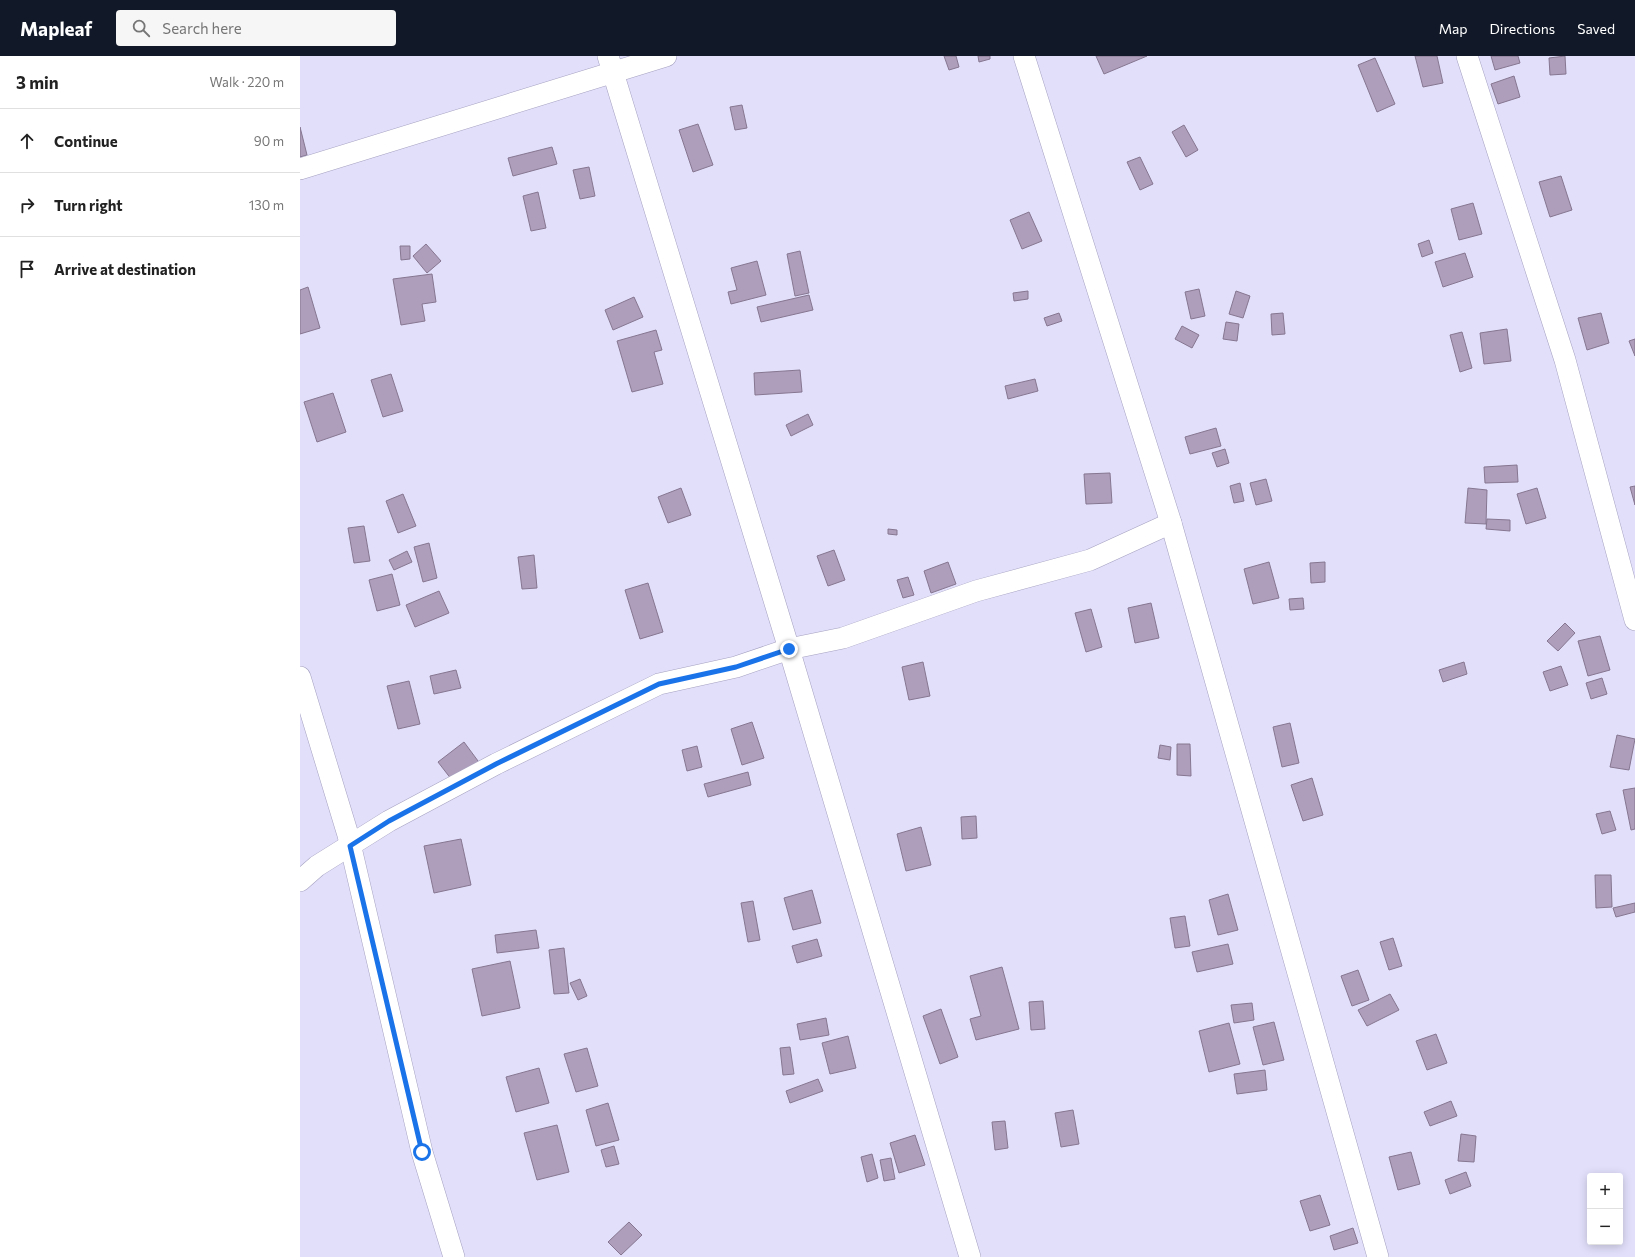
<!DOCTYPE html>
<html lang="en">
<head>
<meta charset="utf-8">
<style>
	:root { --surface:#fff; --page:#f6f6f6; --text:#222; --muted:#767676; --line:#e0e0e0; --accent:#111827 }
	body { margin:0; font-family:Commissioner,sans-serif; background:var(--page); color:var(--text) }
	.controls { position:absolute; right:12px; bottom:12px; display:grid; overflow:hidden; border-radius:4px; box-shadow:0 2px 10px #0003 }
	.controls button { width:36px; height:36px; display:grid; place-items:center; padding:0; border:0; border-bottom:1px solid var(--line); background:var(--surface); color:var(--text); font:20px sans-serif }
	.stop { position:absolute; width:12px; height:12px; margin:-9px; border:3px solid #1a73e8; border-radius:50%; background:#fff }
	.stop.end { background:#1a73e8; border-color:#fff; box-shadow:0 1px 4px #0008 }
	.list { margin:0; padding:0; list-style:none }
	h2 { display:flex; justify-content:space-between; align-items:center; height:52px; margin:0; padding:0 16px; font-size:17px }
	h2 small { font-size:13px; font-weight:400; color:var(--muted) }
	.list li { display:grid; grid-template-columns:26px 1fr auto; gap:12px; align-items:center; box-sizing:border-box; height:64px; padding:0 16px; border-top:1px solid var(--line) }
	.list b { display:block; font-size:15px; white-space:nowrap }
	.list em { font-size:13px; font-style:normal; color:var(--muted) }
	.icon { flex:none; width:22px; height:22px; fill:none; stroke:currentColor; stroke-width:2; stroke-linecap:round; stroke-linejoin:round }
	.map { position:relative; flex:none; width:1335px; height:1201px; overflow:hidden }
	header { display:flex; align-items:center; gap:24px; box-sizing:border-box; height:56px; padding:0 20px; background:var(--accent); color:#fff }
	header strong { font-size:19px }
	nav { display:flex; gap:22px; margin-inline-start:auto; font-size:14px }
	.search { width:280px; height:36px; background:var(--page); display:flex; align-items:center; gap:10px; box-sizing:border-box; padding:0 14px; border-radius:4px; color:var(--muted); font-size:15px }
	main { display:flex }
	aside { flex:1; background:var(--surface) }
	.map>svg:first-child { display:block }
</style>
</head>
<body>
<header>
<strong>Mapleaf</strong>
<div class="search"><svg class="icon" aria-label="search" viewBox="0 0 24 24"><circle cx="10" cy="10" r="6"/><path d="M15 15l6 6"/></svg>Search here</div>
<nav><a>Map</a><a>Directions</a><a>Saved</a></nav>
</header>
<main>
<aside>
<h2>3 min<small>Walk · 220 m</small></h2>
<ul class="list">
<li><svg class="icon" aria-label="ahead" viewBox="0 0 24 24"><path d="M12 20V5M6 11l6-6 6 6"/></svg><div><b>Continue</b></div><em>90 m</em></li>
<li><svg class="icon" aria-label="right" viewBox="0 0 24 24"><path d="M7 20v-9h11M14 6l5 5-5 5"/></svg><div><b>Turn right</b></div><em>130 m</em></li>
<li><svg class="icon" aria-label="arrive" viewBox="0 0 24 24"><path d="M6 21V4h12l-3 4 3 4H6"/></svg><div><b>Arrive at destination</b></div></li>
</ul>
</aside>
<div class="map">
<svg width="1335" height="1201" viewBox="0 0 1335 1201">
	<rect width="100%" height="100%" fill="#e1dffa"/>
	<g fill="#af9ebb" stroke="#867691">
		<polygon points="644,0 656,0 659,11 649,14"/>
		<polygon points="678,0 690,0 690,3 679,6"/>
		<polygon points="796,0 847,0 804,18"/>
		<polygon points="1115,0 1137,0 1143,27 1123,31"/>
		<polygon points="1191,0 1218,0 1220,7 1195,14"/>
		<polygon points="1265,0 1266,18 1250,19 1249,2"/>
		<polygon points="1075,2 1095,48 1077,56 1058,9"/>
		<polygon points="1214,20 1220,41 1198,48 1191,28"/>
		<polygon points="442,49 447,72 435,74 430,51"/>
		<polygon points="398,68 413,109 393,116 379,74"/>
		<polygon points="884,69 898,94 886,101 872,76"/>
		<polygon points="0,71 7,99 0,101"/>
		<polygon points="252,91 257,108 213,120 208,102"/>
		<polygon points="840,101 853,128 840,134 827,106"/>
		<polygon points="289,111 295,140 280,143 273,114"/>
		<polygon points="1261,120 1272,154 1250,161 1239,126"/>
		<polygon points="238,136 246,172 231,175 223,140"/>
		<polygon points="1173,147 1182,178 1159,184 1151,153"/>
		<polygon points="729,156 742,185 722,193 710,164"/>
		<polygon points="1129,184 1133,197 1122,201 1118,188"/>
		<polygon points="126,188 141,205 127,217 113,200"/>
		<polygon points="100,190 110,190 110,203 101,204"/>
		<polygon points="500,195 509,237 495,240 487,198"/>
		<polygon points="1165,197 1173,221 1143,231 1135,206"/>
		<polygon points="457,205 466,239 431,248 428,236 437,234 431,212"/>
		<polygon points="132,218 136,246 122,248 125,265 101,269 93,223"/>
		<polygon points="8,231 20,272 0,278 0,234"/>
		<polygon points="899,233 905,260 891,263 885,236"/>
		<polygon points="728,235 728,243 714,245 713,237"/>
		<polygon points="936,235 950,240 943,262 929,258"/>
		<polygon points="509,239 513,254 461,266 457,251"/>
		<polygon points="334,241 343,261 313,274 305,254"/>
		<polygon points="759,257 762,265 747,270 744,262"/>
		<polygon points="983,257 985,278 972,279 971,258"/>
		<polygon points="1301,257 1309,287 1287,294 1278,262"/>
		<polygon points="926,266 939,268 937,285 923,283"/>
		<polygon points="882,270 899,279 892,292 875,283"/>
		<polygon points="1207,273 1211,305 1184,308 1180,277"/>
		<polygon points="356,274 362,294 354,296 363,328 332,336 317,285"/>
		<polygon points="1162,276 1172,312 1160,316 1150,279"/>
		<polygon points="1335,283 1335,300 1329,285"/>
		<polygon points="500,314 502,336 455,339 454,317"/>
		<polygon points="91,318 103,355 83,361 71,324"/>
		<polygon points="735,323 738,335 708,343 705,330"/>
		<polygon points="33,337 46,376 17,386 4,346"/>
		<polygon points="508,358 513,369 491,380 486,369"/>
		<polygon points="916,372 921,390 890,398 885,381"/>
		<polygon points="925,393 929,407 917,411 912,397"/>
		<polygon points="1217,409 1218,426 1185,427 1184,411"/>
		<polygon points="810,417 812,447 786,448 784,418"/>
		<polygon points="966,423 972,445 956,449 950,427"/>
		<polygon points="940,427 944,445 934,447 930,430"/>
		<polygon points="1335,430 1335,449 1330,431"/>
		<polygon points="381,432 391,459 368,467 358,441"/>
		<polygon points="1168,432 1187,434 1186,468 1165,467"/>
		<polygon points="1237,432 1246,462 1226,468 1217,438"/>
		<polygon points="103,438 116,470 98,477 86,445"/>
		<polygon points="1187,463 1210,464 1210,475 1186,473"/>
		<polygon points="64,470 70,505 54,507 48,472"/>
		<polygon points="588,473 597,474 597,479 588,478"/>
		<polygon points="129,487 137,522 123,526 114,491"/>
		<polygon points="534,494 545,524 528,530 517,500"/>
		<polygon points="107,495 112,506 94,514 89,504"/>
		<polygon points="234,499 237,532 222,533 218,501"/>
		<polygon points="648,506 656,528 631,537 624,515"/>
		<polygon points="969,506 979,542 953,548 944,513"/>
		<polygon points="1025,506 1025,526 1011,527 1010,507"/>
		<polygon points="92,518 100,549 77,555 69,524"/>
		<polygon points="608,521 614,539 603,542 597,524"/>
		<polygon points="348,527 363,576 340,583 325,534"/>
		<polygon points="139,535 149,557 115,571 106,549"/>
		<polygon points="1003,542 1004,553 990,554 989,543"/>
		<polygon points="851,547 859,582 835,587 828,552"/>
		<polygon points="791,553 802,591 786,596 775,557"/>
		<polygon points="1265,567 1275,577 1258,595 1247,585"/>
		<polygon points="1300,580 1310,614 1288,620 1278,585"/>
		<polygon points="623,606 630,640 609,644 602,611"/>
		<polygon points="1164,606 1167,618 1143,626 1139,614"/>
		<polygon points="1261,610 1268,629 1250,635 1243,616"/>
		<polygon points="156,614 161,632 134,638 130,620"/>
		<polygon points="1302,622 1307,638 1291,643 1286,627"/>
		<polygon points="109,625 120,668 98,673 87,630"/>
		<polygon points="452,666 464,702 442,709 431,673"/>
		<polygon points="990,667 999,707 982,711 973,671"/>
		<polygon points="1317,679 1335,683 1329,714 1310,711"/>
		<polygon points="164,686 181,709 155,728 138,706"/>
		<polygon points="877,688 890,688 891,720 877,719"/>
		<polygon points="860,689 871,691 870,704 858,702"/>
		<polygon points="397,690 402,711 387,715 382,694"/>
		<polygon points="448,716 451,729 408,741 404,728"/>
		<polygon points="1012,722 1023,759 1003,765 991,729"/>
		<polygon points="1335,732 1335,773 1331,774 1323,734"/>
		<polygon points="1310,755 1316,774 1302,778 1296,758"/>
		<polygon points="676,760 677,782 662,783 661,761"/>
		<polygon points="621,771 631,809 606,815 597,778"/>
		<polygon points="161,783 171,829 134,837 124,790"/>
		<polygon points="1295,819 1311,819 1312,851 1296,852"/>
		<polygon points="512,834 521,867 493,874 484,842"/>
		<polygon points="928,838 938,874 918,879 909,844"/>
		<polygon points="453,845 460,884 448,886 441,847"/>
		<polygon points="1335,847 1335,856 1316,861 1313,852"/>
		<polygon points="885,860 890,890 875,892 870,862"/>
		<polygon points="236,874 239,892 197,897 195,879"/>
		<polygon points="1093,882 1102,910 1089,914 1080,886"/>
		<polygon points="517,883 522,900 497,907 492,890"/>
		<polygon points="928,888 933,908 897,916 892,896"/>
		<polygon points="264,892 269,937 254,938 249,894"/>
		<polygon points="210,905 220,952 182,960 172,913"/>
		<polygon points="702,911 719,973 676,984 670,963 681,960 670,920"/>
		<polygon points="1058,914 1069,944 1052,950 1041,920"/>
		<polygon points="280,923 287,940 278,944 270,927"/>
		<polygon points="1090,938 1099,954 1067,970 1058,954"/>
		<polygon points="743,945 745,973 731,974 729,946"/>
		<polygon points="952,947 954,964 934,967 931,949"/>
		<polygon points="641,953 658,1001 640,1008 623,960"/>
		<polygon points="526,962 529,979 500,984 497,968"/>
		<polygon points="974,966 984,1004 963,1009 953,971"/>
		<polygon points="929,967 940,1008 909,1016 899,975"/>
		<polygon points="1136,978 1147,1007 1127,1014 1116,985"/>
		<polygon points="548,980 556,1012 530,1018 522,987"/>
		<polygon points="490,991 494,1018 483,1019 480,992"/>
		<polygon points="287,992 298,1030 276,1036 264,998"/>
		<polygon points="239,1012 249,1047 216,1056 206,1021"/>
		<polygon points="965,1014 967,1034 937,1038 934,1018"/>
		<polygon points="518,1023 523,1035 490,1047 486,1035"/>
		<polygon points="1151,1045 1157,1060 1130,1070 1124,1056"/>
		<polygon points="308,1047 319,1084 296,1090 286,1054"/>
		<polygon points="773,1054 779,1088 761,1091 755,1057"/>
		<polygon points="705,1065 708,1092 695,1094 692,1066"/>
		<polygon points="257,1069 269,1116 237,1124 224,1077"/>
		<polygon points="1161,1078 1176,1080 1174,1106 1158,1105"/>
		<polygon points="615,1079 625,1109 599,1117 590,1087"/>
		<polygon points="314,1090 319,1108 306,1111 301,1094"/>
		<polygon points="1111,1096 1120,1128 1098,1134 1089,1101"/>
		<polygon points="572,1098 578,1122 567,1126 561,1101"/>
		<polygon points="591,1102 595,1123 584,1125 580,1104"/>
		<polygon points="1166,1116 1171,1130 1150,1138 1145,1124"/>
		<polygon points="1020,1139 1030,1169 1010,1175 1000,1145"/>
		<polygon points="329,1166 342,1179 321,1199 308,1186"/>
		<polygon points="1053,1172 1058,1187 1034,1194 1030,1180"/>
	</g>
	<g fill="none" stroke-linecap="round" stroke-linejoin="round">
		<defs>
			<g id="street">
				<polyline points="308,0 489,593 670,1201"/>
				<polyline points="724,0 871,467 1078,1201"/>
				<polyline points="1167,0 1265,304 1335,564"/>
				<polyline points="0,113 366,0"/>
				<polyline points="0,621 48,779 122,1096 154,1201"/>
				<polyline points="0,825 17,810 89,765 196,708 359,628 436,611 489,593 543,582 676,535 790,504 871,467"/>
			</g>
		</defs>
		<use href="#street" stroke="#a5a1c1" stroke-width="22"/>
		<use href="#street" stroke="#fff" stroke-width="21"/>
	</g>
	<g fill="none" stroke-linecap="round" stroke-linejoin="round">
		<polyline stroke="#1a73e8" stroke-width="5" points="122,1096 50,790 89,765 196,708 359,628 436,611 489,593"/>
	</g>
</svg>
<div class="controls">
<button>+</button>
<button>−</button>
</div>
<div class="stop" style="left:122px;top:1096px"></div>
<div class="stop end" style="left:489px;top:593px"></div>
</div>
</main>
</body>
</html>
